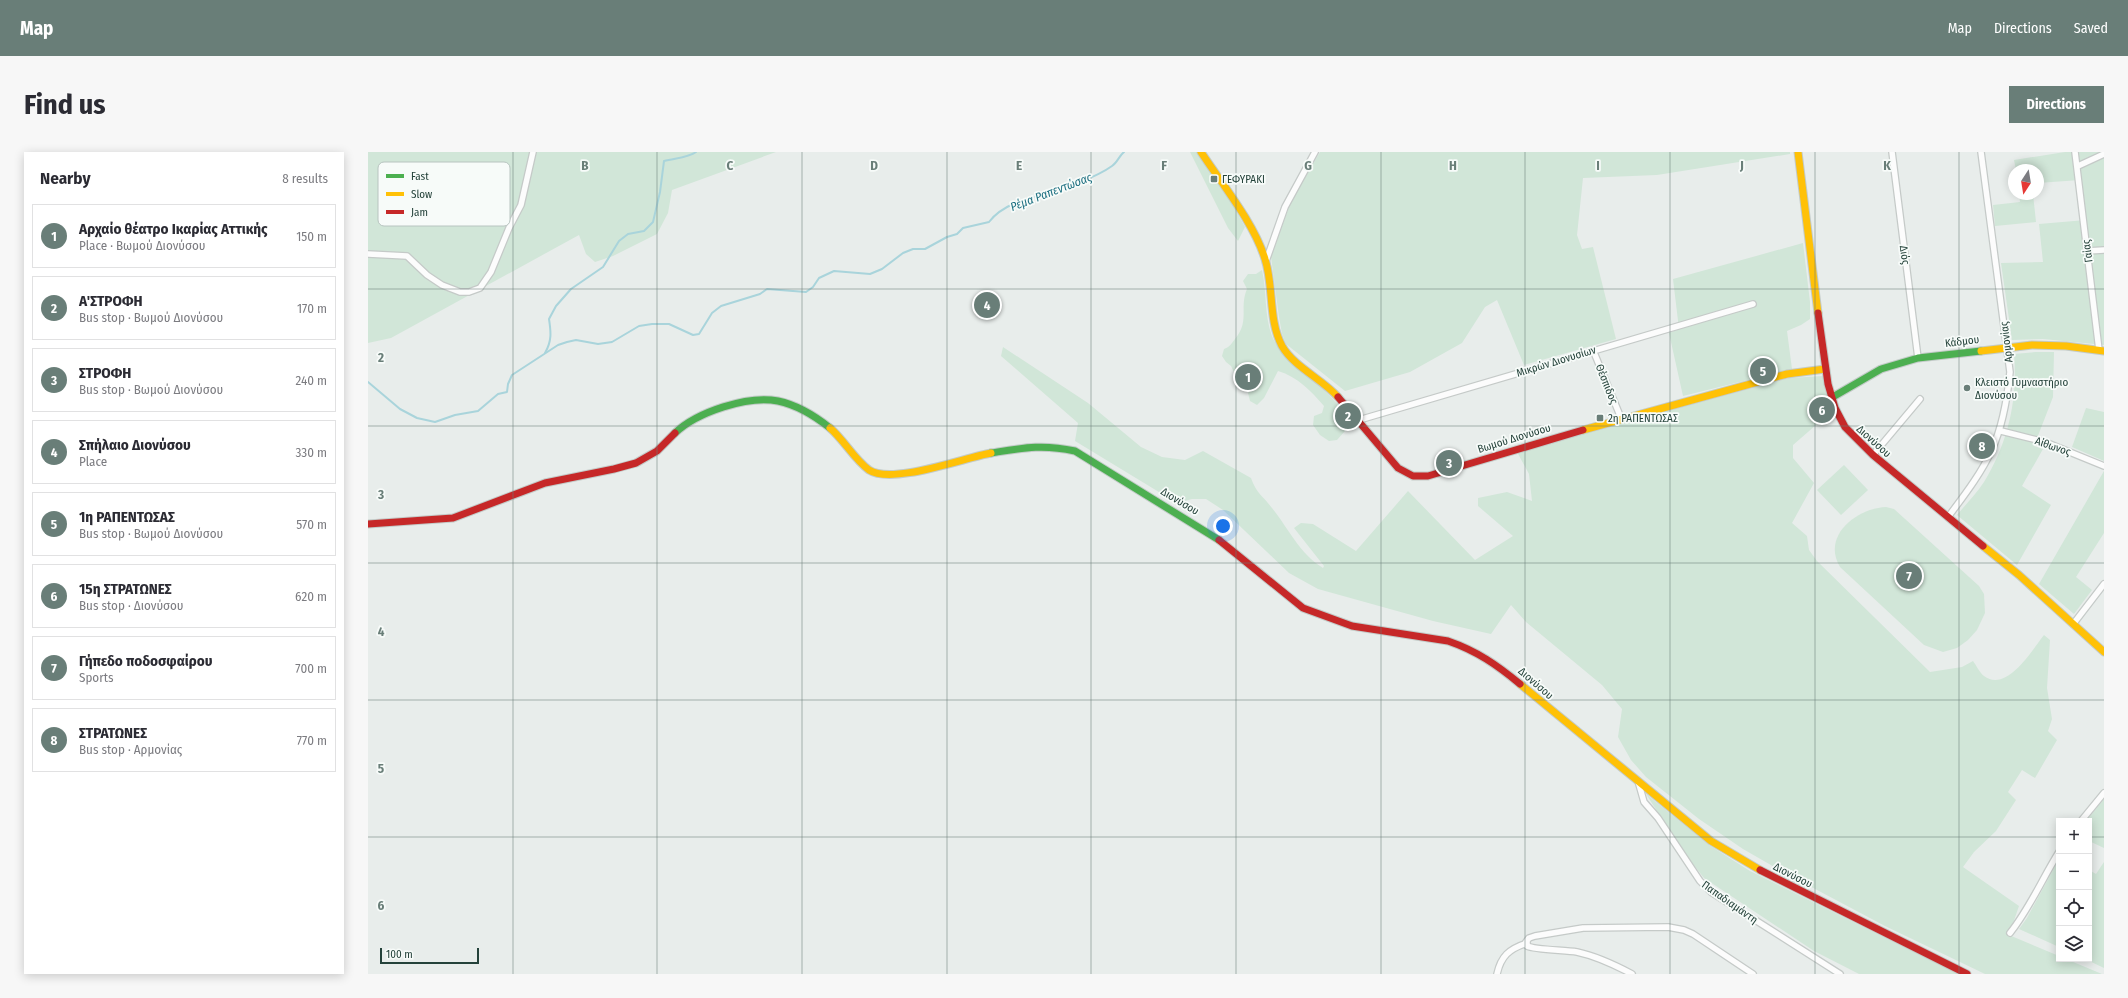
<!DOCTYPE html>
<html lang="en">
<head>
<meta charset="utf-8">
<style>
	:root { --surface:#fff; --page:#f7f7f7; --text:#2b2b33; --muted:#7c7c81; --line:#e1e1e2; --accent:#697e78 }
	body { margin:0; font-family:"Fira Sans Condensed",sans-serif; background:var(--page); color:var(--text) }
	.controls { position:absolute; right:12px; bottom:12px; display:grid; overflow:hidden; border-radius:0px; box-shadow:0 2px 10px #0003 }
	.controls button { width:36px; height:36px; display:grid; place-items:center; padding:0; border:0; border-bottom:1px solid var(--line); background:var(--surface); color:var(--text); font:20px sans-serif }
	.compass { position:absolute; left:1640px; top:12px; width:36px; height:36px; border-radius:50%; background:var(--surface); box-shadow:0 2px 10px #0003; rotate:192deg }
	.scale { position:absolute; left:12px; bottom:10px; width:99px; box-sizing:border-box; padding-left:4px; border:2px solid #24423a; border-top:0; font-size:11px; line-height:14px; white-space:nowrap; color:#24423a; -webkit-text-stroke:3px #f7fbf9; paint-order:stroke }
	.you { position:absolute; left:855px; top:374px; width:14px; height:14px; margin:-10px; border:3px solid #fff; border-radius:50%; background:#1a73e8; box-shadow:0 0 0 6px #1a73e833 }
	.badge { display:grid; place-items:center; width:26px; height:26px; border-radius:50%; background:var(--accent); color:#fff; font-size:13px; font-weight:700 }
	.pin { position:absolute; translate:-50% -50%; border:2px solid #fff; box-shadow:0 1px 4px #0006 }
	.list { margin:0; padding:0; list-style:none }
	h2 { display:flex; justify-content:space-between; align-items:center; height:52px; margin:0; padding:0 16px; font-size:17px }
	h2 small { font-size:13px; font-weight:400; color:var(--muted) }
	.list li { display:grid; grid-template-columns:26px 1fr auto; gap:12px; align-items:center; box-sizing:border-box; height:64px; margin:0 8px 8px; padding:0 8px; border:1px solid var(--line); border-radius:0px }
	.list b { display:block; font-size:15px; white-space:nowrap }
	.list p { margin:0; font-size:13px; white-space:nowrap; color:var(--muted) }
	.list em { font-size:13px; font-style:normal; color:var(--muted) }
	.icon { flex:none; width:22px; height:22px; fill:none; stroke:currentColor; stroke-width:2; stroke-linecap:round; stroke-linejoin:round }
	.map { position:relative; flex:none; width:1736px; height:822px; overflow:hidden; border-radius:0px }
	header { display:flex; align-items:center; gap:24px; box-sizing:border-box; height:56px; padding:0 20px; background:var(--accent); color:#fff }
	header strong { font-size:19px }
	nav { display:flex; gap:22px; margin-inline-start:auto; font-size:14px }
	.intro { display:flex; align-items:center; justify-content:space-between; box-sizing:border-box; height:96px; padding:0 24px }
	h1 { margin:0; font-size:28px }
	.button { padding:10px 18px; border-radius:0px; background:var(--accent); color:#fff; font-size:14px; font-weight:700 }
	main { display:flex; gap:24px; padding:0 24px }
	aside { flex:1; background:var(--surface); border-radius:0px; box-shadow:0 2px 10px #0003 }
	.map>svg:first-child { display:block }
</style>
</head>
<body>
<header>
<strong>Map</strong>
<nav><a>Map</a><a>Directions</a><a>Saved</a></nav>
</header>
<div class="intro"><h1>Find us</h1><a class="button">Directions</a></div>
<main>
<aside>
<h2>Nearby<small>8 results</small></h2>
<ul class="list">
<li><span class="badge">1</span><div><b>Αρχαίο θέατρο Ικαρίας Αττικής</b><p>Place · Βωμού Διονύσου</p></div><em>150 m</em></li>
<li><span class="badge">2</span><div><b>Α'ΣΤΡΟΦΗ</b><p>Bus stop · Βωμού Διονύσου</p></div><em>170 m</em></li>
<li><span class="badge">3</span><div><b>ΣΤΡΟΦΗ</b><p>Bus stop · Βωμού Διονύσου</p></div><em>240 m</em></li>
<li><span class="badge">4</span><div><b>Σπήλαιο Διονύσου</b><p>Place</p></div><em>330 m</em></li>
<li><span class="badge">5</span><div><b>1η ΡΑΠΕΝΤΩΣΑΣ</b><p>Bus stop · Βωμού Διονύσου</p></div><em>570 m</em></li>
<li><span class="badge">6</span><div><b>15η ΣΤΡΑΤΩΝΕΣ</b><p>Bus stop · Διονύσου</p></div><em>620 m</em></li>
<li><span class="badge">7</span><div><b>Γήπεδο ποδοσφαίρου</b><p>Sports</p></div><em>700 m</em></li>
<li><span class="badge">8</span><div><b>ΣΤΡΑΤΩΝΕΣ</b><p>Bus stop · Αρμονίας</p></div><em>770 m</em></li>
</ul>
</aside>
<div class="map">
<svg width="1736" height="822" viewBox="0 0 1736 822">
	<rect width="100%" height="100%" fill="#e8edeb"/>
	<g fill="#d1e6d8">
		<polygon points="0,0 408,0 304,38 300,61 289,82 245,104 227,110 218,102 211,83 23,186 0,191"/>
		<polygon points="822,0 831,0 856,37 877,75 870,89 860,76"/>
		<polygon points="952,0 1422,0 1422,2 1289,23 1215,26 1209,83 1214,97 1225,95 1248,187 1156,213 1129,148 1117,155 1094,191 1042,220 977,239 918,192 914,182 911,165 903,105 923,49"/>
		<polygon points="1697,0 1736,0 1736,193 1675,187 1644,188 1633,111 1675,110 1671,72 1718,68 1712,28 1670,31 1670,18 1648,18 1646,8"/>
		<polygon points="1651,42 1665,42 1668,70 1627,74 1625,53 1652,50"/>
		<polygon points="1435,91 1442,150 1442,167 1433,173 1419,179 1424,217 1315,244 1301,181 1311,177 1305,127"/>
		<path d="M894,118c5,21 2,45 10,66 9,22 31,35 48,50 12,11 22,23 32,37l-15,17 -8,1 -9,-6 -7,-10 1,-9 8,-3 2,-7c-13,-15 -26,-29 -46,-35l-14,27 -7,7 -7,-4 -2,-8 6,-7 3,-17 -4,-5 -9,15 -6,1 -7,-14 -5,-4 -4,-6 2,-7c7,-3 7,-5 11,-10 15,-18 4,-31 12,-50l-4,-8 5,-7h8z"/>
		<path d="M635,195l85,56 53,44 21,10 23,3 18,-9 48,27c5,15 12,18 21,30 17,21 27,45 51,60l1,-2 -30,-38 7,-5 12,1 43,27 52,-60 67,69 38,-24 -35,-30v-8l29,-6 25,9 -3,-27 -12,-22 272,-74 34,-2 8,36 -38,33v13l21,25 -22,40 15,13 2,14 8,11 113,111 32,-5 11,-6c3,4 7,12 11,15 23,17 48,-26 60,-41l6,5 -3,48 5,31 -4,12 9,9 -22,38 -13,-8 -14,22 8,8 -20,31 -22,21 -11,15 56,39 -10,29 50,21v3h7l36,15h-117l-100,-48 -100,-53 -42,-24 -44,-30 -53,-42 -15,-17 -13,-23 4,-28 -20,-24 -76,-63 -15,-17 -20,29 -58,-13 -115,-32 -29,-16 -66,-63 -17,-11h-14l-15,4 -102,-62 3,-18 -77,-67z"/>
		<path d="M1668,200h18l-1,45 -19,49 9,3 -21,37 29,19 -34,60 -60,-50c9,-11 20,-22 27,-33 24,-39 34,-83 30,-128z"/>
		<polygon points="1718,256 1736,260 1736,309 1704,295"/>
		<polygon points="1476,313 1500,338 1473,363 1449,338"/>
		<polygon points="1736,319 1736,381 1708,425 1724,438 1706,462 1671,432"/>
		<path d="M1518,355l8,2 85,77 5,8 1,19 -8,17 -9,10 -11,8 -14,4 -19,-7 -84,-78c-19,-32 18,-59 46,-60z"/>
		<polygon points="1278,642 1341,693 1382,719 1590,822 1491,822 1446,799 1336,726 1317,702"/>
		<polygon points="1736,647 1736,696 1721,689 1721,669 1718,669"/>
		<polygon points="1691,707 1691,795 1651,777 1659,766"/>
		<polygon points="1736,710 1736,816 1717,807 1721,807 1721,718 1728,722"/>
	</g>
	<g fill="none" stroke-linecap="round" stroke-linejoin="round">
		<g stroke="#a9d4db" stroke-width="2">
			<path d="M177,201c7,-12 6,-21 4,-34l7,-13 15,-17 32,-22 16,-26 9,-7 16,-3 9,-9 7,-30 4,-31c11,-3 24,-3 32,-9"/>
			<path d="M0,230l32,27 17,9 18,4 20,-7 23,-4 20,-17 9,-2 1,-8 4,-9 46,-30 9,-3 9,-2 22,4 14,-2 27,-16 13,-2h17l24,11 6,-1 13,-21 9,-7 39,-12 7,-5 39,3 7,-5 6,-9 15,-7 36,3 12,-5 21,-16 10,-4h12l22,-12 10,-3 6,-6 26,-6c19,-25 59,-26 87,-38 12,-5 25,-10 36,-18 5,-3 7,-10 12,-14"/>
		</g>
		<defs>
			<g id="street">
				<polyline points="1524,0 1550,206"/>
				<polyline points="1707,0 1731,198"/>
				<polyline points="1710,14 1736,2"/>
				<polyline points="1719,99 1736,98"/>
				<polyline points="0,102 39,104 59,123 74,133 92,140 101,140 112,136 123,120 141,76 153,53 165,0"/>
				<polyline points="898,109 917,55 947,0"/>
				<polyline points="1225,198 1253,266"/>
				<polyline points="991,268 1385,152"/>
				<polyline points="1633,279 1677,290 1736,314"/>
				<polyline points="1505,303 1552,247"/>
				<path d="M1580,365c41,-54 55,-76 62,-145l-29,-220"/>
				<polyline points="1706,471 1736,432"/>
				<polyline points="1270,629 1276,650 1290,666 1332,729 1343,740 1472,822"/>
				<polyline points="1713,669 1736,641"/>
				<path d="M1642,781c20,-25 32,-54 49,-81"/>
				<path d="M1129,822c4,-18 12,-25 30,-31"/>
				<path d="M1264,822c-17,-9 -36,-18 -55,-22 -12,-2 -42,-2 -50,-6l-1,-4 3,-4 6,-2 48,-8 85,-1 16,3 9,4 60,40"/>
			</g>
			<g id="fast">
				<polyline points="1463,246 1513,217 1550,206 1613,199"/>
				<path d="M307,281c22,-21 73,-38 103,-32 19,4 37,15 52,27"/>
				<path d="M623,301c32,-5 51,-9 84,-2l144,89"/>
			</g>
			<g id="slow">
				<path d="M833,0c21,32 53,71 64,107 9,27 3,61 17,87 12,21 40,33 56,51"/>
				<polyline points="1430,0 1450,161"/>
				<polyline points="1613,199 1664,193 1698,194 1736,199"/>
				<path d="M462,276c14,12 24,31 39,42 23,15 94,-12 122,-17"/>
				<polyline points="1215,278 1419,222 1457,217"/>
				<polyline points="1615,394 1651,423 1736,500"/>
				<polyline points="1152,532 1343,689 1392,718"/>
			</g>
			<g id="jam">
				<polyline points="1450,161 1460,232 1467,256 1477,275 1505,303 1615,394"/>
				<polyline points="970,245 1030,316 1045,324 1060,324 1215,278"/>
				<polyline points="0,372 85,366 177,331 246,317 268,311 289,299 307,281"/>
				<path d="M851,388l84,68 49,18 96,15c29,10 49,24 72,43"/>
				<polyline points="1392,718 1599,822"/>
			</g>
		</defs>
		<use href="#street" stroke="#c5cac8" stroke-width="8"/>
		<use href="#fast" stroke="#c3cbc8" stroke-width="9"/>
		<use href="#slow" stroke="#c3cbc8" stroke-width="9"/>
		<use href="#jam" stroke="#c3cbc8" stroke-width="9"/>
		<use href="#street" stroke="#fcfcfc" stroke-width="5.5"/>
		<use href="#fast" stroke="#4caf50" stroke-width="7"/>
		<use href="#slow" stroke="#ffc107" stroke-width="7"/>
		<use href="#jam" stroke="#c62828" stroke-width="7"/>
	</g>
	<path fill="none" stroke="#697e78" stroke-width="1" stroke-opacity="0.55" d="M145,0v822M289,0v822M434,0v822M579,0v822M723,0v822M868,0v822M1013,0v822M1157,0v822M1302,0v822M1447,0v822M1591,0v822M0,137h1736M0,274h1736M0,411h1736M0,548h1736M0,685h1691M1721,685h15"/>
	<g fill="#697e78" stroke="#f7fbf9" stroke-width="1.5">
		<rect x="842" y="23" width="8" height="8" rx="2"/>
		<circle cx="1599" cy="236" r="4"/>
		<rect x="1228" y="262" width="8" height="8" rx="2"/>
	</g>
	<g text-anchor="middle" stroke-width="3.5" stroke-linejoin="round" paint-order="stroke">
		<g font-size="11" fill="#24423a" stroke="#f7fbf9" text-anchor="start">
			<text x="854" y="31">ΓΕΦΥΡΑΚΙ</text>
			<text x="1607" y="234">Κλειστό Γυμναστήριο<tspan x="1607" dy="13">Διονύσου</tspan></text>
			<text x="1240" y="270">2η ΡΑΠΕΝΤΩΣΑΣ</text>
		</g>
		<g font-size="11" fill="#24423a" stroke="#f7fbf9">
			<text transform="translate(1719 99) rotate(-97)" y="4">Γαίας</text>
			<text transform="translate(1537 103) rotate(83)" y="4">Διός</text>
			<text transform="translate(1594 189) rotate(-7)" y="4">Κάδμου</text>
			<text transform="translate(1638 190) rotate(-97)" y="4">Αρμονίας</text>
			<text transform="translate(1188 209) rotate(-17)" y="4">Μικρών Διονυσίων</text>
			<text transform="translate(1239 232) rotate(68)" y="4">Θέσπιδος</text>
			<text transform="translate(1146 286) rotate(-17)" y="4">Βωμού Διονύσου</text>
			<text transform="translate(1506 289) rotate(42)" y="4">Διονύσου</text>
			<text transform="translate(1685 294) rotate(19)" y="4">Αίθωνος</text>
			<text transform="translate(812 349) rotate(31)" y="4">Διονύσου</text>
			<text transform="translate(1168 531) rotate(41)" y="4">Διονύσου</text>
			<text transform="translate(1425 723) rotate(27)" y="4">Διονύσου</text>
			<text transform="translate(1362 750) rotate(35)" y="4">Παπαδιαμάντη</text>
		</g>
		<g font-size="12" font-style="italic" fill="#1c6f80" stroke="#f7fbf9">
			<text transform="translate(683 40) rotate(-21)" y="4">Ρέμα Ραπεντώσας</text>
		</g>
	</g>
	<rect x="10" y="10" width="132" height="64" rx="6" fill="#f7fbf9" stroke="#b8c4c0" stroke-width="1"/>
	<rect x="18" y="22" width="18" height="4" fill="#4caf50"/>
	<rect x="18" y="40" width="18" height="4" fill="#ffc107"/>
	<rect x="18" y="58" width="18" height="4" fill="#c62828"/>
	<g font-size="11" fill="#24423a">
		<text x="43" y="28">Fast</text>
		<text x="43" y="46">Slow</text>
		<text x="43" y="64">Jam</text>
	</g>
	<g font-size="13" text-anchor="middle" font-weight="bold" fill="#697e78" stroke="#f7fbf9" stroke-width="3.5" stroke-linejoin="round" paint-order="stroke">
		<text x="217" y="18">B</text>
		<text x="362" y="18">C</text>
		<text x="506" y="18">D</text>
		<text x="651" y="18">E</text>
		<text x="796" y="18">F</text>
		<text x="940" y="18">G</text>
		<text x="1085" y="18">H</text>
		<text x="1230" y="18">I</text>
		<text x="1374" y="18">J</text>
		<text x="1519" y="18">K</text>
		<text x="13" y="210">2</text>
		<text x="13" y="347">3</text>
		<text x="13" y="484">4</text>
		<text x="13" y="621">5</text>
		<text x="13" y="758">6</text>
	</g>
</svg>
<div class="controls">
<button>+</button>
<button>−</button>
<button><svg class="icon" aria-label="locate" viewBox="0 0 24 24"><circle cx="12" cy="12" r="6"/><path d="M12 2v4M12 18v4M2 12h4M18 12h4"/></svg></button>
<button><svg class="icon" aria-label="layers" viewBox="0 0 24 24"><path d="M12 4l9 5-9 5-9-5zM3 14l9 5 9-5"/></svg></button>
</div>
<svg class="compass" viewBox="-18 -18 36 36"><path d="M0-13l5 13h-10z" fill="#e53935"/><path d="M0 13l5-13h-10z" fill="#7c7c81"/></svg>
<div class="scale">100 m</div>
<div class="you"></div>
<div class="pin badge" style="left:880px;top:225px">1</div>
<div class="pin badge" style="left:980px;top:264px">2</div>
<div class="pin badge" style="left:1081px;top:311px">3</div>
<div class="pin badge" style="left:619px;top:153px">4</div>
<div class="pin badge" style="left:1395px;top:219px">5</div>
<div class="pin badge" style="left:1454px;top:258px">6</div>
<div class="pin badge" style="left:1541px;top:424px">7</div>
<div class="pin badge" style="left:1614px;top:294px">8</div>
</div>
</main>
</body>
</html>
